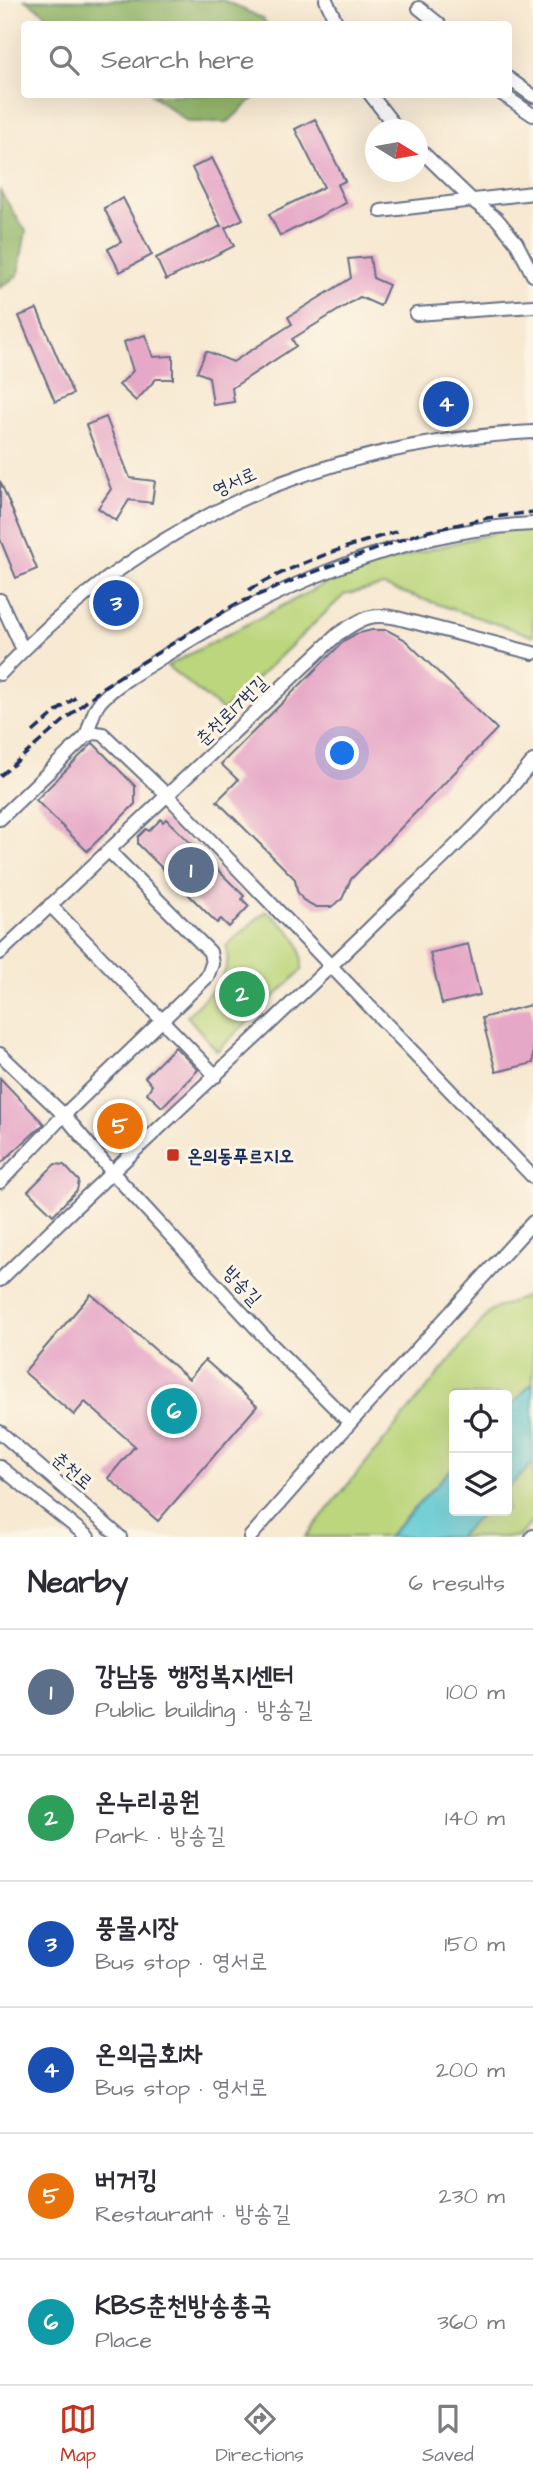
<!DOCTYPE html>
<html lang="en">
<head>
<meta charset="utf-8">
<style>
	:root { --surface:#fff; --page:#f7f7f7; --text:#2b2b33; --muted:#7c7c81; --line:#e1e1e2; --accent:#c8321e }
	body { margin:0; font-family:"Architects Daughter","Poor Story",sans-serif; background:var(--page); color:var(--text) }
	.controls { position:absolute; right:21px; bottom:21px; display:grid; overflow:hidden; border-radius:7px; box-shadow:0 7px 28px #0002 }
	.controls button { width:63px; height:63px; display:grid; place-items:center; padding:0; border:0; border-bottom:2px solid var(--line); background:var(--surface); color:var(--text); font:35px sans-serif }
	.compass { position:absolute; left:365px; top:119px; width:63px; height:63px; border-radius:50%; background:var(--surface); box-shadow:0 7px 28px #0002; rotate:101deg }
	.you { position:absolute; left:343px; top:754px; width:24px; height:24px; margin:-18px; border:5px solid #fff; border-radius:50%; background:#1a73e8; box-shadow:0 0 0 10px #1a73e833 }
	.badge { display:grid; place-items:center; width:46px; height:46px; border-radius:50%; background:var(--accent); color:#fff; font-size:23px; font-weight:700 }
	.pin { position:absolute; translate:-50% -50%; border:4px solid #fff; box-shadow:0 2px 7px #0006 }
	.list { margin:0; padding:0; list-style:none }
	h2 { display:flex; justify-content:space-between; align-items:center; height:91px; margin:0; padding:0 28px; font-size:30px }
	h2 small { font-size:23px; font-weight:400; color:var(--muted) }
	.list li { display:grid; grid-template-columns:46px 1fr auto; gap:21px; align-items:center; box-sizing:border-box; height:126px; padding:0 28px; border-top:2px solid var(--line) }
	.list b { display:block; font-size:26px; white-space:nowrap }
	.list p { margin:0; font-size:23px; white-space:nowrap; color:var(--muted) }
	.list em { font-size:23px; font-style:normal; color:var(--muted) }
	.icon { flex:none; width:38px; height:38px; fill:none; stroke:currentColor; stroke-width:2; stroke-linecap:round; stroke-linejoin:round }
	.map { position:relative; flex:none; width:533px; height:1537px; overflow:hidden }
	.search { position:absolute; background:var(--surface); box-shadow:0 7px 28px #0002; left:21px; right:21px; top:21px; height:77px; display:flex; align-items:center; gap:18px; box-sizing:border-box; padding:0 24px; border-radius:7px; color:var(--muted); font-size:26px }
	.sheet { height:847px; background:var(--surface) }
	nav { display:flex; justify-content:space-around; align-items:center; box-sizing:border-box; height:98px; border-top:2px solid var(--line); background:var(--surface); font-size:19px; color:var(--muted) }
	nav a { display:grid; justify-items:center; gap:4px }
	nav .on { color:var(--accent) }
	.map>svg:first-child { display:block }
</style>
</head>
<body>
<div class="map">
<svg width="533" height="1537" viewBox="0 0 533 1537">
	<rect width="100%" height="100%" fill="#fcf5e5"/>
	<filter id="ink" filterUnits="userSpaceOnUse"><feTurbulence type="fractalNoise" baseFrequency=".0143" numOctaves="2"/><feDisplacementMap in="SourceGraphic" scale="14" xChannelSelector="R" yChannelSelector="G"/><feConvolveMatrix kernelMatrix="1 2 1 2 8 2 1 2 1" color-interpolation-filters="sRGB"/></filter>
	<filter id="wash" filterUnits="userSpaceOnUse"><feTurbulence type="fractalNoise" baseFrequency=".00686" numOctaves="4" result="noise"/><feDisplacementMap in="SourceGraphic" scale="28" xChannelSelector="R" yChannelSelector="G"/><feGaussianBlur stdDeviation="1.57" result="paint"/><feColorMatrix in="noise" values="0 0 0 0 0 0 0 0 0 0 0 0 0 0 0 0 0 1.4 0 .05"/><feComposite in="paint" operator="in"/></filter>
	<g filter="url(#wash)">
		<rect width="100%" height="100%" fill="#f7e9d2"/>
		<g fill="#bbd67c" stroke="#6b826d" stroke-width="2">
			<polygon points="524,525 533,525 533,636 383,586 344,595 223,711 167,666 334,579 386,561"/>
			<path d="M266,911c24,20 37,25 36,59l-85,81 -30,-35c19,-21 48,-40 39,-70z"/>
			<polygon points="533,1294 533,1382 507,1410 507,1395 454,1395 454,1466 387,1537 305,1537 491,1310"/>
			<polygon points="533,1463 533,1521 518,1537 458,1537 485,1511 507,1511 507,1489"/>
		</g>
		<g fill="#94b76c" stroke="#587365" stroke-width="2">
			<polygon points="25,0 223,0 262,18 267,24 62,24"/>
			<polygon points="152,95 257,95 228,122 188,122"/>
			<polygon points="0,191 26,231 18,275 0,288"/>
		</g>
		<g fill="#5dc9d3" stroke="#3c7c98" stroke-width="2">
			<polygon points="533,1382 533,1463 507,1489 507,1410"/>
			<polygon points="454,1466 454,1511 485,1511 458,1537 388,1537"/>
		</g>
		<g id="blocks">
			<g fill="#e6a8c7">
				<polygon points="315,119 345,181 337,185 346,203 280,236 269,214 324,187 295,129"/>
				<polygon points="212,158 243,219 225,228 234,246 166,280 156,258 221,226 192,168"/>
				<polygon points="123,198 152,255 120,272 108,249 121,242 104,208"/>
				<polygon points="370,257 373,278 389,285 380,306 360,297 292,339 296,346 232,388 234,402 213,405 209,377 197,372 206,351 233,362 292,324 288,317 351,278 348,259"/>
				<polygon points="37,309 73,394 55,402 19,316"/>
				<polygon points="145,335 153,357 173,356 173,379 156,379 136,401 119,385 133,371 124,342"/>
				<polygon points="106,417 130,478 155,481 152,503 129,500 116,521 98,508 111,489 86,425"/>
				<polygon points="0,481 37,569 16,578 0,539"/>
				<polygon points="372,630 387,630 404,639 497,729 351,879 342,899 331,907 316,907 303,900 297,891 295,879 217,801 238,780 221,764 345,640 356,634"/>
				<polygon points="93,743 135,786 135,804 87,851 36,800"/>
				<polygon points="161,819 163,822 166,819 244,896 242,899 249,906 229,927 221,919 217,923 138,844 138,837 146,829 149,831"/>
				<polygon points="468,944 480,995 442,1004 430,953"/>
				<polygon points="530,1005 533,1015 533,1063 496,1072 482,1018"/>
				<polygon points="175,1047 198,1070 162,1107 147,1093 152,1085 145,1077"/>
				<polygon points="0,1078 44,1124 0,1164"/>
				<polygon points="55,1164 64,1165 79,1181 77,1190 53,1215 28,1191"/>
				<polygon points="91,1294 189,1379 205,1360 257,1406 158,1521 108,1478 135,1446 85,1402 74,1415 24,1372"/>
			</g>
		</g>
	</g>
	<g filter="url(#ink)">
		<use href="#blocks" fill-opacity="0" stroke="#687087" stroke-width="2"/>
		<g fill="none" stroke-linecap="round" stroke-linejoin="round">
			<defs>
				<g id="minor">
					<polyline points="326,0 337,24"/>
					<polyline points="419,8 439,24"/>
					<polyline points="508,78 533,96"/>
					<polyline points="370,94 398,130"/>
					<polyline points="502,94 533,115"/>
					<polyline points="418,148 473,201 497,219 516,242 533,275"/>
					<polyline points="381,211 533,193"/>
					<polyline points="416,314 533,306"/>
					<polyline points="0,600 23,650"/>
					<path d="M0,674c147,-155 321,-231 533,-242"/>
					<path d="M86,736c4,-10 7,-26 14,-34 14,-17 47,-35 66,-47 109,-69 237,-125 367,-131"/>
					<polyline points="0,819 86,736 95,733 103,734 168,796 533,1177"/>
					<polyline points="50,905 216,1076"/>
					<path d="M0,953l338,-319c22,-14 31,-22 59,-16l136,35"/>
					<polyline points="0,1054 64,1115 111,1171 270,1343 350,1423"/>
					<polyline points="0,1182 64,1115 207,977 212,964 210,952 109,851"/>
					<path d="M0,1280c121,-119 248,-233 370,-352 55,-54 115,-106 163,-167"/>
					<polyline points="0,1432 120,1537"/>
					<polyline points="0,1467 88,1537"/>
					<polyline points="250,1537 350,1423 533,1222"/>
					<polyline points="532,1537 533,1536"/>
				</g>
			</defs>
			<use href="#minor" stroke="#687087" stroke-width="16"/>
			<use href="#minor" stroke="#fff" stroke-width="12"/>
			<g stroke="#1b2f5e" stroke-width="3.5" stroke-dasharray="10 5" stroke-linecap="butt">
				<path d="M249,590c46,-27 101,-45 153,-60"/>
				<polyline points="33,732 57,711 79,695"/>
				<polyline points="0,776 103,687 234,605 306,575 420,533 487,518 533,512"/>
			</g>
		</g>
	</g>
	<rect fill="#c8321e" stroke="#fcf5e5" stroke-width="2.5" x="166" y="1148" width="14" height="14" rx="3.5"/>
	<g text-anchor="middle" stroke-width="6" stroke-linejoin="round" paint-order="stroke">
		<g font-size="19" fill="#1b2f5e" stroke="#fcf5e5">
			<text transform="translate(234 481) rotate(-24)" y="7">영서로</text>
			<text transform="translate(231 710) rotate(-44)" y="7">춘천로17번길</text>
			<text transform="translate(243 1285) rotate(47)" y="7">방송길</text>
			<text transform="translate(73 1470) rotate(41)" y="7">춘천로</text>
		</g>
		<g font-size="19" font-weight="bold" fill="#1b2f5e" stroke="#fcf5e5" text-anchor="start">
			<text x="187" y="1162">온의동푸르지오</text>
		</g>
	</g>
</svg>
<div class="controls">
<button><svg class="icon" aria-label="locate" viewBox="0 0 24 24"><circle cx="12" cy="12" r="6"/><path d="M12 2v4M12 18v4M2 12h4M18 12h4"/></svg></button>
<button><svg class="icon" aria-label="layers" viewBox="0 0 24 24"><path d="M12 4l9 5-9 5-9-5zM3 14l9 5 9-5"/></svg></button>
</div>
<svg class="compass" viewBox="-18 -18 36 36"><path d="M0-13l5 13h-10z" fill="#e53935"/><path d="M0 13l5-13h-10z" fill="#7c7c81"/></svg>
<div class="you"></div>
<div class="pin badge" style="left:191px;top:870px;background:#5c6f8a">1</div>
<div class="pin badge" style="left:242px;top:994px;background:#2e9e5b">2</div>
<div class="pin badge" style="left:116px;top:603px;background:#1a4fb4">3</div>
<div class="pin badge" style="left:446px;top:404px;background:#1a4fb4">4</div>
<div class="pin badge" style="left:120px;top:1126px;background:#e8710a">5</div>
<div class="pin badge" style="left:174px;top:1411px;background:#0f9aa8">6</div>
<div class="search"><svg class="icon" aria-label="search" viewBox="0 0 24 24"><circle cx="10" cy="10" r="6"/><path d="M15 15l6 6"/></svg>Search here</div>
</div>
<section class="sheet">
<h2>Nearby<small>6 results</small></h2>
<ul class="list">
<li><span class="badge" style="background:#5c6f8a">1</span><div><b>강남동 행정복지센터</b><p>Public building · 방송길</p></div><em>100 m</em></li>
<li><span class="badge" style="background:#2e9e5b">2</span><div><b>온누리공원</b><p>Park · 방송길</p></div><em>140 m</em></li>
<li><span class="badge" style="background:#1a4fb4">3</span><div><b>풍물시장</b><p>Bus stop · 영서로</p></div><em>150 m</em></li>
<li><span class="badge" style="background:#1a4fb4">4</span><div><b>온의금호1차</b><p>Bus stop · 영서로</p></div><em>200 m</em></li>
<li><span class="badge" style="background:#e8710a">5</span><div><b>버거킹</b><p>Restaurant · 방송길</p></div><em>230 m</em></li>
<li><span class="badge" style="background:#0f9aa8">6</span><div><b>KBS춘천방송총국</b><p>Place</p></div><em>360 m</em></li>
</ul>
</section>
<nav>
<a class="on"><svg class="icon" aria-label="map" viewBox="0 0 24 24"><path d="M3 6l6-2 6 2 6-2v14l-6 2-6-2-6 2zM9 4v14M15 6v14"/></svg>Map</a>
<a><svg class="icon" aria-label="directions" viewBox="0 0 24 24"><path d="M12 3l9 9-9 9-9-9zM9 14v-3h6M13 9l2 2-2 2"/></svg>Directions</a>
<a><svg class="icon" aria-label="saved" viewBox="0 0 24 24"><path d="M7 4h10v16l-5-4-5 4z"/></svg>Saved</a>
</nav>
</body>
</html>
